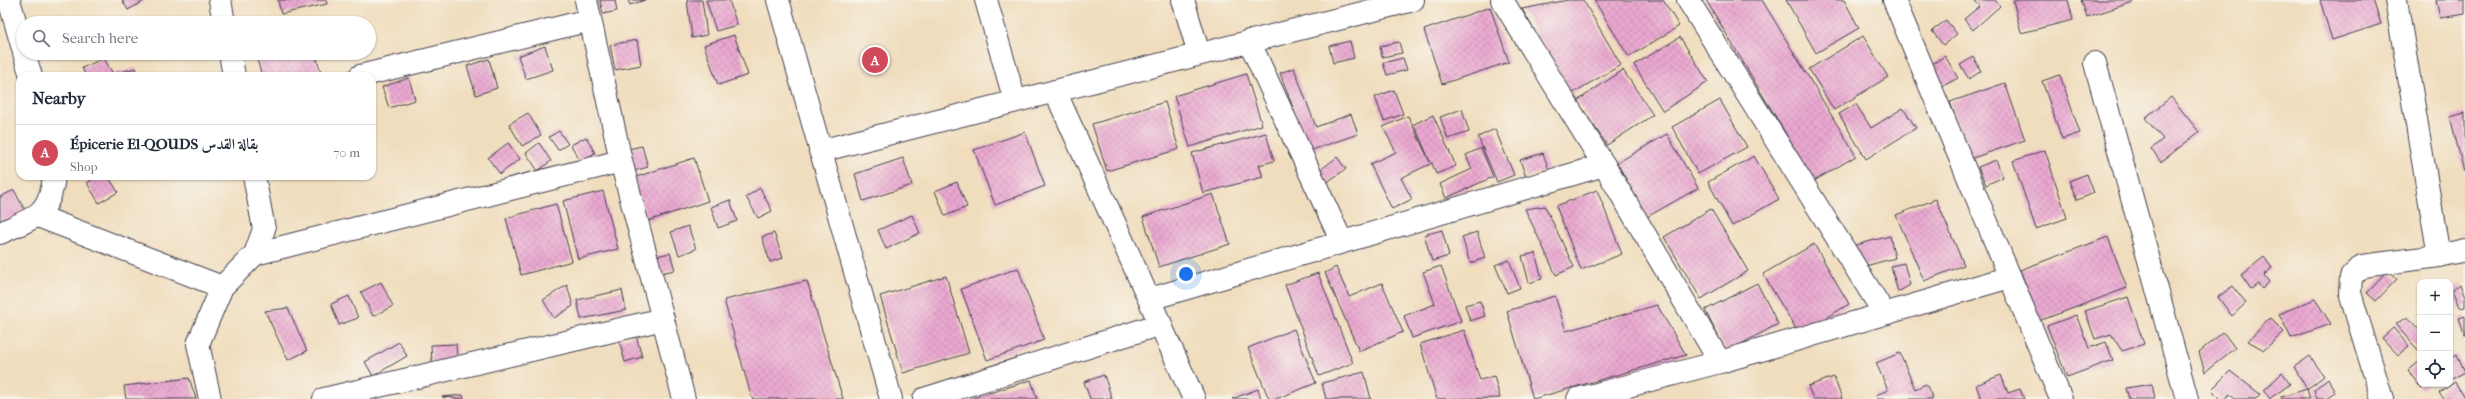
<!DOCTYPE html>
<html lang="en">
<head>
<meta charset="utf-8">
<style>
	:root { --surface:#fff; --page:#f6f6f7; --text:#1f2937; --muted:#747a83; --line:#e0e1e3; --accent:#d1495b }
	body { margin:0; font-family:"IM FELL French Canon",Amiri,serif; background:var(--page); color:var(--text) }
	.controls { position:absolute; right:12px; bottom:12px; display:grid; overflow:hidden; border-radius:8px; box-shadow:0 1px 3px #0004 }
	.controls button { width:36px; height:36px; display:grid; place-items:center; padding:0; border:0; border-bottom:1px solid var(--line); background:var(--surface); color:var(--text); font:20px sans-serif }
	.you { position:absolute; left:1186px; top:274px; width:14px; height:14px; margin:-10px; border:3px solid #fff; border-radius:50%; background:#1a73e8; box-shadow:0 0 0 6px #1a73e833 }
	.badge { display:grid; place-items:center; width:26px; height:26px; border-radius:50%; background:var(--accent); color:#fff; font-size:13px; font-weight:700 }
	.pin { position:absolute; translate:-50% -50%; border:2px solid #fff; box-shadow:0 1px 4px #0006 }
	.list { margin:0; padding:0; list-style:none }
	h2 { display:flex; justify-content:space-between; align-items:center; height:52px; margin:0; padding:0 16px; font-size:17px }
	h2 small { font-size:13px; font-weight:400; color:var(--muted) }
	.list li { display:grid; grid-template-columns:26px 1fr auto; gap:12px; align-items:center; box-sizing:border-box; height:56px; padding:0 16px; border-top:1px solid var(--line) }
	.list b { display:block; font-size:15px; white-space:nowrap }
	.list p { margin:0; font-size:13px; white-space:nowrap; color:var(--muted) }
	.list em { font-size:13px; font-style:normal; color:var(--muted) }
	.icon { flex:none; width:22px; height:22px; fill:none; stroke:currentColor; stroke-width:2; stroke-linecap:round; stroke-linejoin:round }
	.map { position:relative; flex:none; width:2465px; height:399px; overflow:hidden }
	.search { position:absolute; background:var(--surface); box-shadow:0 1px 3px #0004; left:16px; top:16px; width:360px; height:44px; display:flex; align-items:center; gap:10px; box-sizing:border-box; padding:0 14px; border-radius:22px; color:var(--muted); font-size:15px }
	.panel { position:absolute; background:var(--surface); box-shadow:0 1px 3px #0004; left:16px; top:72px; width:360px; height:108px; border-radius:12px }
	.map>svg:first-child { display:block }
</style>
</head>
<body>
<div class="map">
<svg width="2465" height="399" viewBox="0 0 2465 399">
	<defs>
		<pattern id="building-cross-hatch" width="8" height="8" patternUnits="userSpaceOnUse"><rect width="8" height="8" fill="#eaa8d0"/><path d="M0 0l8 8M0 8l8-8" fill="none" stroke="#c890b4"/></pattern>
	</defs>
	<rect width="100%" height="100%" fill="#f7f3e8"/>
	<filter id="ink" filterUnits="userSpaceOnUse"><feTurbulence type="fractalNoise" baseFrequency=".025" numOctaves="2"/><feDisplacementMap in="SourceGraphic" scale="8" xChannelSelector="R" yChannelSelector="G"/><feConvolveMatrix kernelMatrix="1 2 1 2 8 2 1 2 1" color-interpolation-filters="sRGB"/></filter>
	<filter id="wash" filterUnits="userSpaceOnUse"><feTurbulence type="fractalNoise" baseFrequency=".012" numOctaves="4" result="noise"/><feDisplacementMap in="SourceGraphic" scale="16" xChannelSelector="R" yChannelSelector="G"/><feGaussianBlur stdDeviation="0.9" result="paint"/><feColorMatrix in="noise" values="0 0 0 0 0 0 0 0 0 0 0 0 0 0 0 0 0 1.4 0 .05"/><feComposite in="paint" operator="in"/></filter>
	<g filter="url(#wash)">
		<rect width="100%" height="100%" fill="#f0ddbd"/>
		<g id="blocks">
			<g fill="url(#building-cross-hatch)">
				<polygon points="122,0 146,0 128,10"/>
				<polygon points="278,0 326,0 327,4 281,14"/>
				<polygon points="600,0 615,0 617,11 603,14"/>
				<polygon points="628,0 645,0 630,5"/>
				<polygon points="687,0 702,0 707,35 692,38"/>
				<polygon points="706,0 729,0 737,25 716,31"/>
				<polygon points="1568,0 1583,0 1621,65 1571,94 1522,9"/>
				<polygon points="1594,0 1663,0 1679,26 1629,57"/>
				<polygon points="1706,0 1762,0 1856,156 1814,181"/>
				<polygon points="1786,0 1844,0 1859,28 1816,53"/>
				<polygon points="1974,0 1995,0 2000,6 1973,30 1964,19 1980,6"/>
				<polygon points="2013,0 2068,0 2073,20 2021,33"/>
				<polygon points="2081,0 2132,0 2133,2 2087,17"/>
				<polygon points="2320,0 2373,0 2381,24 2332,40"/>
				<polygon points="2436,0 2465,0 2465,14 2440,18"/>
				<polygon points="1490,7 1509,62 1442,84 1424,30"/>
				<polygon points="1946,20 1957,34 1943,45 1932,31"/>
				<polygon points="734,35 748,75 718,85 704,45"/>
				<polygon points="1863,36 1888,77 1834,110 1809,69"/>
				<polygon points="1680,37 1708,82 1663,111 1634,65"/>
				<polygon points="637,40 641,65 615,70 610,45"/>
				<polygon points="1350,41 1354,58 1333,63 1329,46"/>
				<polygon points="1399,42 1402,53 1382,57 1380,46"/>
				<polygon points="545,46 553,70 526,79 518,56"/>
				<polygon points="255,53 315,53 322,76 262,76"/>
				<polygon points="1945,56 1958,78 1941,87 1929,66"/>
				<polygon points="1973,57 1981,71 1969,79 1960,65"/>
				<polygon points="104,58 113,74 136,68 139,76 86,76 82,68"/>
				<polygon points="1403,58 1407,70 1387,75 1383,63"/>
				<polygon points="489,59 497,88 476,95 467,66"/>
				<polygon points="1294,68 1316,127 1351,114 1358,134 1309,151 1280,73"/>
				<polygon points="1623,70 1653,115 1607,145 1577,101"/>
				<polygon points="1246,74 1262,125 1190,147 1174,96"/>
				<polygon points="2060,75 2080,133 2062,139 2042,81"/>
				<polygon points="409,78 415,100 389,108 382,87"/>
				<polygon points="2005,83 2025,140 1970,159 1950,102"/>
				<polygon points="1394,90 1403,114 1384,121 1375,97"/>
				<polygon points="2171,97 2199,132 2161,162 2151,149 2163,139 2145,118"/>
				<polygon points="1720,100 1747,147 1698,174 1672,127"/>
				<polygon points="1165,102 1179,149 1107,171 1092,124"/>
				<polygon points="1856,104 1871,128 1903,108 1916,128 1866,159 1839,114"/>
				<polygon points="1462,109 1469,132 1448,139 1440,117"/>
				<polygon points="528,113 541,135 522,146 509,124"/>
				<polygon points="2465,113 2465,171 2464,171 2450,117"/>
				<polygon points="1433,115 1456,166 1436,174 1432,163 1401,178 1412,199 1392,209 1370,164 1396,152 1383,127 1408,116 1430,162 1414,124"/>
				<polygon points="1495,129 1514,175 1497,182 1478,137"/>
				<polygon points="559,131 568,144 558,150 549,137"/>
				<polygon points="1025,132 1045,186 995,205 974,150"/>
				<polygon points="1266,133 1274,161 1259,165 1263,177 1203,193 1192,153"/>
				<polygon points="1667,134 1698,188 1647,217 1617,163"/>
				<polygon points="586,137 595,153 580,161 571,145"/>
				<polygon points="508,143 520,159 500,174 488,158"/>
				<polygon points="539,143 551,161 538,171 526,153"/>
				<polygon points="642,146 648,167 634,171 628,149"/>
				<polygon points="1481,148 1493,177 1446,198 1440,184 1472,169 1466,155"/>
				<polygon points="2045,150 2067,218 2036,229 2013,161"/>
				<polygon points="1543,153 1549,170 1526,177 1520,160"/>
				<polygon points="1754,156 1779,199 1732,226 1708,182"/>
				<polygon points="1337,157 1346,169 1327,182 1319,171"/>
				<polygon points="694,158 708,201 648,221 633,178"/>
				<polygon points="903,158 912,185 863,201 855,174"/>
				<polygon points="1996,160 2003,177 1986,185 1978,167"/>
				<polygon points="2087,174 2094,193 2077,200 2069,181"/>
				<polygon points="98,176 108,176 118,192 99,203 87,183"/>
				<polygon points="189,176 201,176 192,181"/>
				<polygon points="957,182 967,207 945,216 935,191"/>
				<polygon points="760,188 772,211 758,218 746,197"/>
				<polygon points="14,190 29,218 0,234 0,197"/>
				<polygon points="1597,190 1622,254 1581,270 1556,206"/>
				<polygon points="603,191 618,249 578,259 563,201"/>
				<polygon points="1213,194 1230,244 1159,267 1143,217"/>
				<polygon points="1936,199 1964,265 1924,281 1896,215"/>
				<polygon points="730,200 737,221 718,228 711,207"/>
				<polygon points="556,204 572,261 521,275 506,218"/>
				<polygon points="1545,206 1574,267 1556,275 1525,209"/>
				<polygon points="1711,209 1748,271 1701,299 1664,237"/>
				<polygon points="912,215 920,233 886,249 878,230"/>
				<polygon points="688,226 696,249 679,255 671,232"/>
				<polygon points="1442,230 1449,256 1432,261 1424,235"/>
				<polygon points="1477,232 1485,258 1470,263 1462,237"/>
				<polygon points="774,233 783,258 770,262 762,237"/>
				<polygon points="1890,236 1895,258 1858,268 1852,246"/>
				<polygon points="2108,237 2127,288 2039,321 2020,270"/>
				<polygon points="1814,244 1849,304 1799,334 1763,274"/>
				<polygon points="670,253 675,270 656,274 652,257"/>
				<polygon points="1535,253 1542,279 1529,283 1522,256"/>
				<polygon points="2264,257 2272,268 2264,275 2269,282 2262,289 2258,284 2251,289 2241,275"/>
				<polygon points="1509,260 1520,288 1507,293 1495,265"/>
				<polygon points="1904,263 1910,285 1898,292 1891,266"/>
				<polygon points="1441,266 1461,321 1412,338 1404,316 1435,304 1423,272"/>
				<polygon points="1336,267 1349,297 1382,283 1403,332 1359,351 1325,273"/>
				<polygon points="1018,268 1044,340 987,360 961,289"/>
				<polygon points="2388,271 2397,279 2376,301 2367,293"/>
				<polygon points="1318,273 1353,363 1319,376 1285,285"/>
				<polygon points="946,276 969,353 903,373 880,296"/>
				<polygon points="807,281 843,399 752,399 724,300"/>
				<polygon points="381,282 393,306 373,316 361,292"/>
				<polygon points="1757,283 1778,324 1726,352 1705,310"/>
				<polygon points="2460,284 2465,298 2465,307 2459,308 2452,291"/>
				<polygon points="567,285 573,306 554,318 543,300"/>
				<polygon points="2233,286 2246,303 2232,316 2218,297"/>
				<polygon points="622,290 626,310 581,319 577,300"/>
				<polygon points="349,296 358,318 339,325 331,304"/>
				<polygon points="1555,296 1566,331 1657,305 1686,355 1533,399 1507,311"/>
				<polygon points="2128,297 2144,344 2122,351 2111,334 2095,339 2085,311"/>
				<polygon points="2315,299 2331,324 2291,338 2279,314"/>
				<polygon points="1480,301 1485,316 1470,321 1465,305"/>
				<polygon points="288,308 307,351 288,360 265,311"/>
				<polygon points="2076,315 2089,348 2106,342 2113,360 2067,377 2047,326"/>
				<polygon points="2465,316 2465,336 2459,318"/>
				<polygon points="2408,317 2420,331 2419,351 2395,324"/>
				<polygon points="2270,318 2284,332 2264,350 2248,341"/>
				<polygon points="2393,328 2409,346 2398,355 2382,338"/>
				<polygon points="1294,329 1316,383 1276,399 1269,399 1248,348"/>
				<polygon points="1464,330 1480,380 1494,376 1500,398 1437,399 1420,344"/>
				<polygon points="2223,332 2235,348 2205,372 2199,352"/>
				<polygon points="636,335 642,357 625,362 619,340"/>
				<polygon points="399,342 407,356 373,376 365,362"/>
				<polygon points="456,344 457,361 432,363 431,345"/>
				<polygon points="1900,353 1915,389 1926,384 1933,399 1877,399 1876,395 1888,390 1876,363"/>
				<polygon points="2457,354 2465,372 2450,380 2450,358"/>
				<polygon points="2310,356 2324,376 2307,389 2310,399 2282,399 2281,397 2307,389 2294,367"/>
				<polygon points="2420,361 2420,384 2429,384 2422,389 2408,371"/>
				<polygon points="2230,371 2260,394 2256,399 2235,399 2230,394 2224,399 2220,399 2211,390"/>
				<polygon points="1364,372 1371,399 1326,399 1322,383"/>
				<polygon points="2282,373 2290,384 2270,399 2264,390"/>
				<polygon points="1104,375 1112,399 1090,399 1084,382"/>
				<polygon points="2001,375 2008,393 2020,389 2024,399 1981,399 1976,385"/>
				<polygon points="1834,377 1842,399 1813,399 1808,386"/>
				<polygon points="189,378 196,399 126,399 124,386"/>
				<polygon points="2328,378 2335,393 2326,399 2317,399 2314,390"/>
				<polygon points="1031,380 1037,399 970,399"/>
				<polygon points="2455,382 2465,399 2444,399 2439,393"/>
				<polygon points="2152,384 2155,399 2129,399 2126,388"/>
				<polygon points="1258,389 1261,399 1232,399"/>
				<polygon points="463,395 464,399 442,397"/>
			</g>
		</g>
	</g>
	<g filter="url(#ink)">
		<use href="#blocks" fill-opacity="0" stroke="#413e4e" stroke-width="1"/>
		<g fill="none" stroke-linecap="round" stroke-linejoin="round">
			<defs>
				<g id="minor">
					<polyline points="9,0 23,49"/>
					<polyline points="220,0 224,23"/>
					<polyline points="586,0 621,161 684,399"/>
					<polyline points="986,0 1015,101"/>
					<polyline points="1183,0 1199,54"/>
					<polyline points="1502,0 1604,165 1720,362"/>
					<polyline points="1688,0 1884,313"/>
					<polyline points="1894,0 2061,399"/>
					<polyline points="2396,0 2439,256"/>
					<polyline points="1249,41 1342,242"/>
					<polyline points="24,53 31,76"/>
					<polyline points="230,53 234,76"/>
					<polyline points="2095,63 2187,399"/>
					<polyline points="360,76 590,20"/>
					<polyline points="1055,91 1194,399"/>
					<polyline points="820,151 1413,0"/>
					<polyline points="38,216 222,287"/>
					<path d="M0,233c33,-15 50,-17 54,-57"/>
					<polyline points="255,254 621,161"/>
					<polyline points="1150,299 1604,165"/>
					<polyline points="210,399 198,344 222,287 255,254 264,229 254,176"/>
					<polyline points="324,399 663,319"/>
					<polyline points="924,399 1161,324"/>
					<polyline points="1578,399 1720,362 2010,277"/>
					<polyline points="2382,399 2350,293 2351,277 2362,266 2439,256 2465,250"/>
				</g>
				<polyline id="tertiary" points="778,0 891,399"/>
			</defs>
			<use href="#minor" stroke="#413e4e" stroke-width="24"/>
			<use href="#tertiary" stroke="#413e4e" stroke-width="24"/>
			<use href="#minor" stroke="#fff" stroke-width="22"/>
			<use href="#tertiary" stroke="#fff" stroke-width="22"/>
		</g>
	</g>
</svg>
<div class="controls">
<button>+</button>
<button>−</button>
<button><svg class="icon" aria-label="locate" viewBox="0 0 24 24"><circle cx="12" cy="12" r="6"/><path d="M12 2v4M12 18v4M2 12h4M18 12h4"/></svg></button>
</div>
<div class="you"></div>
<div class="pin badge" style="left:875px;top:60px">A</div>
<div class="search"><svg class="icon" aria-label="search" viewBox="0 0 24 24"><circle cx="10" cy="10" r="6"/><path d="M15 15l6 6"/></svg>Search here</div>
<section class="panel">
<h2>Nearby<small></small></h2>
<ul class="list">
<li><span class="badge">A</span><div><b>Épicerie El-QOUDS بقالة القدس</b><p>Shop</p></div><em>70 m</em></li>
</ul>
</section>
</div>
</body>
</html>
